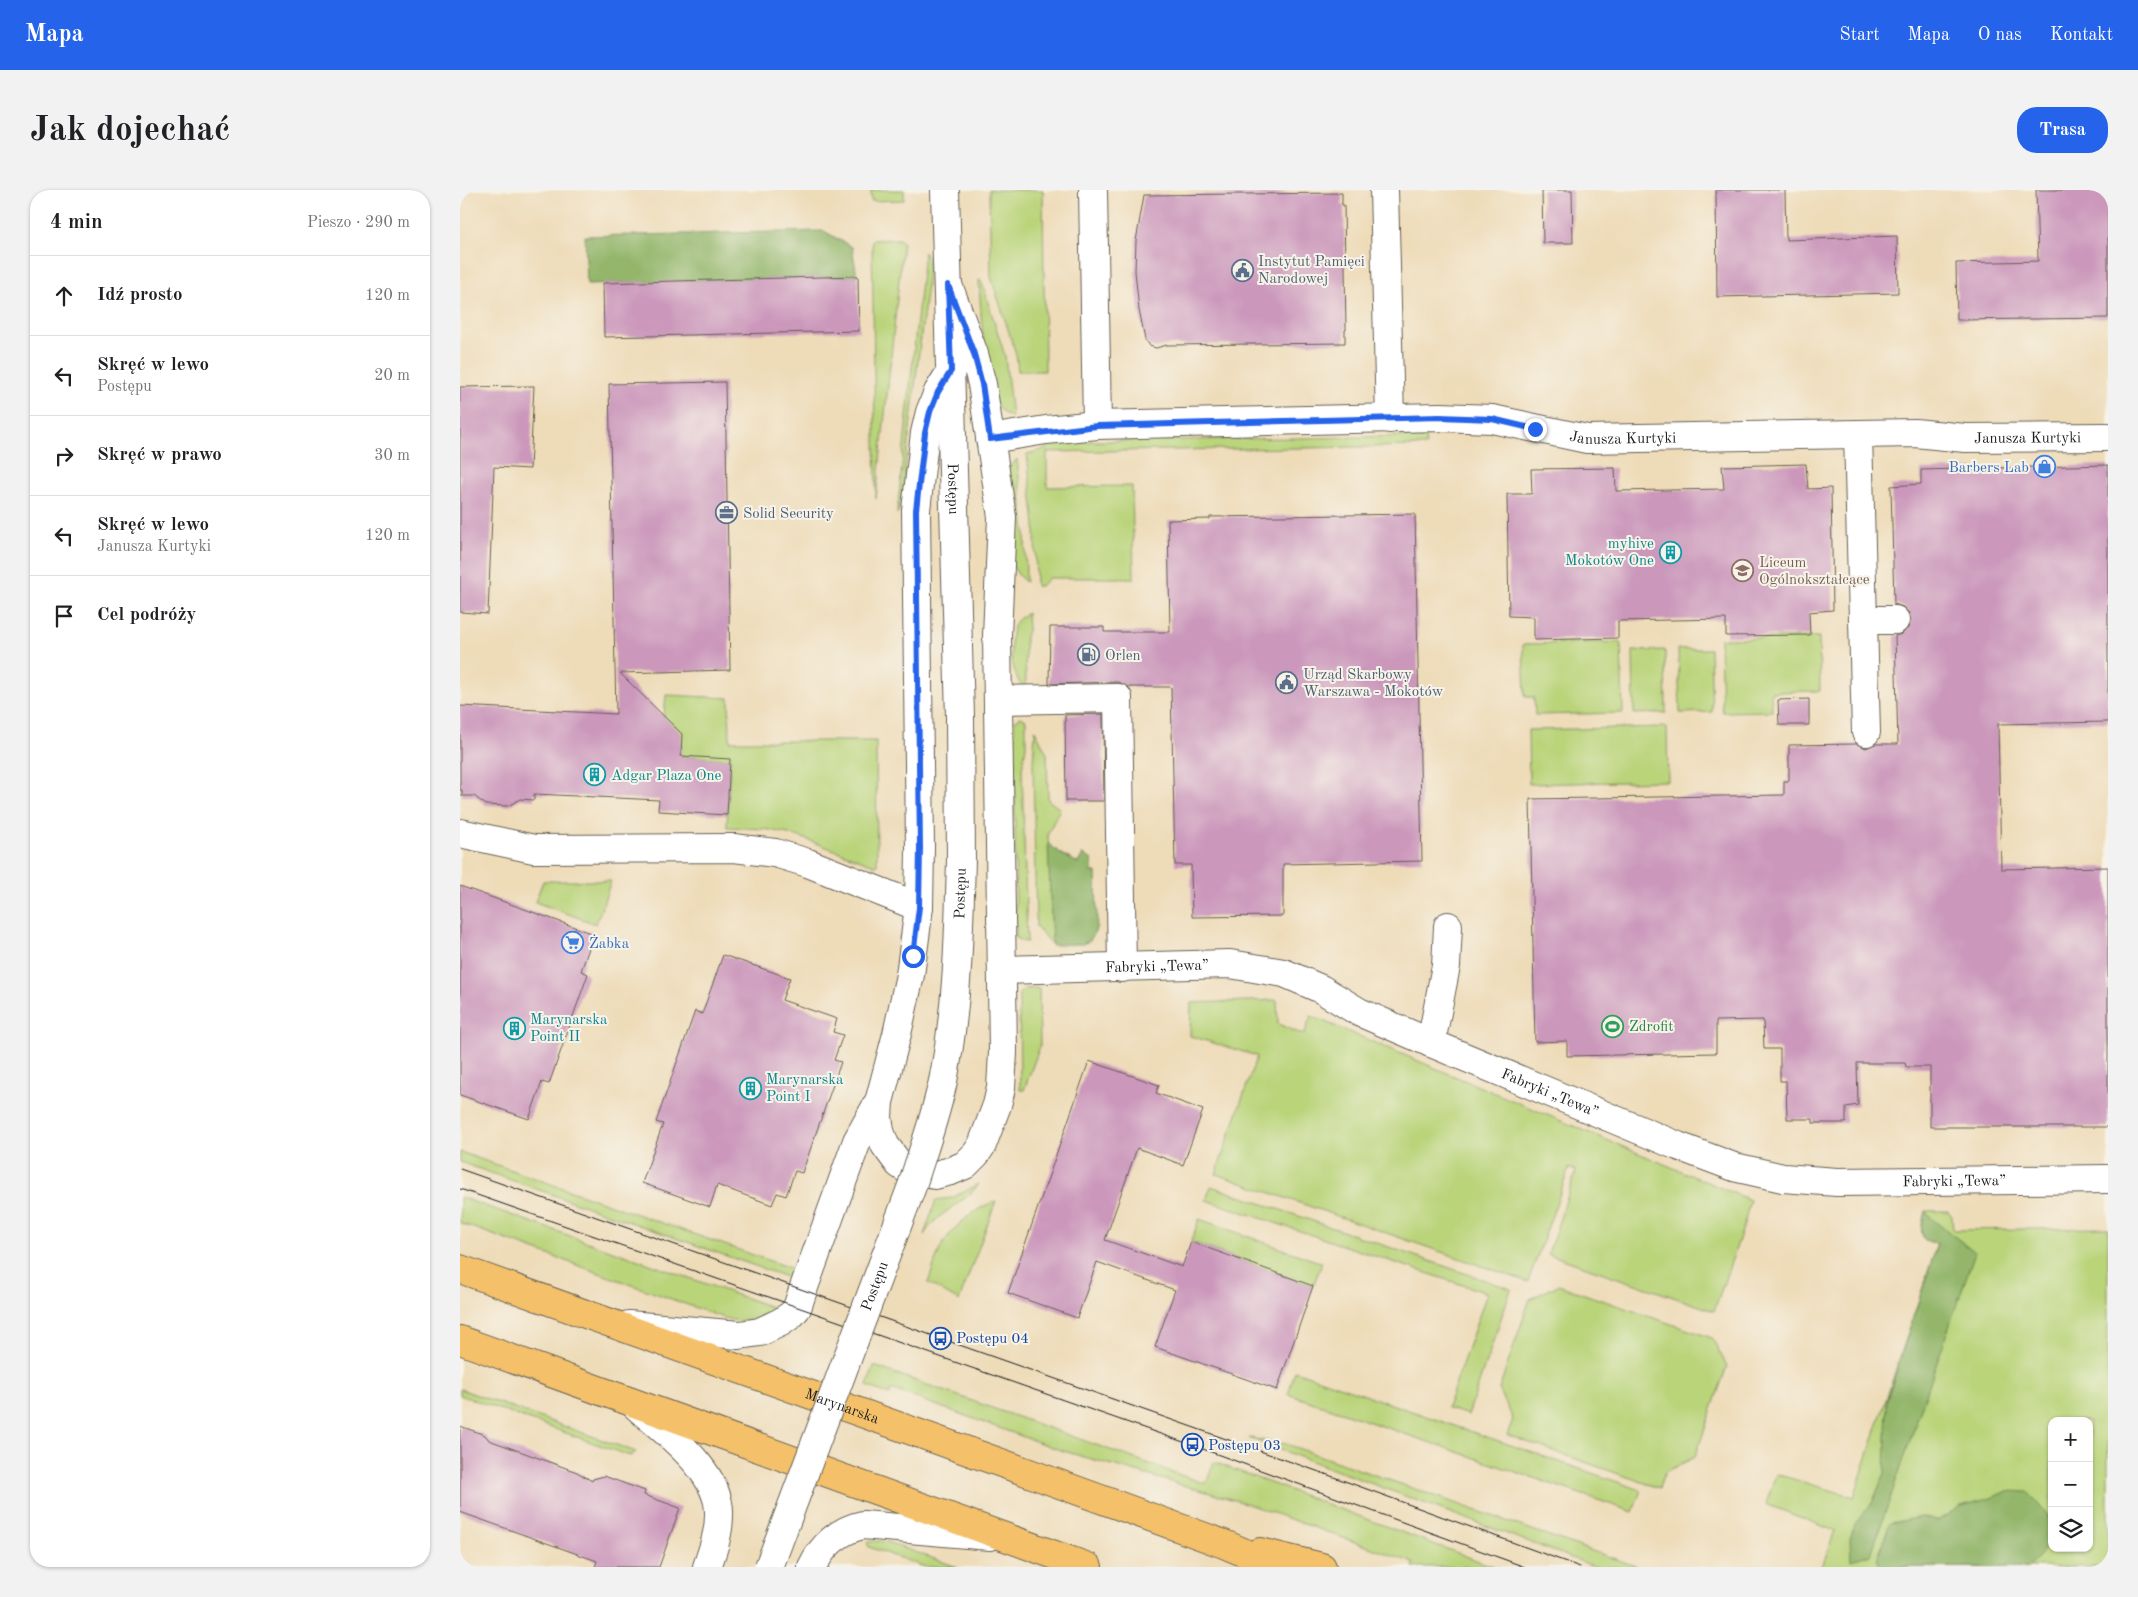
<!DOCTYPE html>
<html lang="pl">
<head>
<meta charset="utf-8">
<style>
	:root { --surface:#fff; --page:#f2f2f2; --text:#202124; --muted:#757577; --line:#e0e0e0; --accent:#2563eb }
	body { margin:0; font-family:"Old Standard TT",serif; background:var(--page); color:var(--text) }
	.controls { position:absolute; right:15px; bottom:15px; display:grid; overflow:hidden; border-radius:10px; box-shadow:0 1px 4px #0004 }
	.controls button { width:45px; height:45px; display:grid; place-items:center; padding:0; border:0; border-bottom:1px solid var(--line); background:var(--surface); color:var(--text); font:25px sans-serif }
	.stop { position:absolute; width:15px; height:15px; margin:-11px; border:4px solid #2563eb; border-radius:50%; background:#fff }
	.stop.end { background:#2563eb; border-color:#fff; box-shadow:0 1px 5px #0008 }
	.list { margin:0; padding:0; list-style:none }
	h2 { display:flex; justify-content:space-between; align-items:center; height:65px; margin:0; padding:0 20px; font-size:21px }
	h2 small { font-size:16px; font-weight:400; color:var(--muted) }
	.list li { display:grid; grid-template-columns:32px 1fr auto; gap:15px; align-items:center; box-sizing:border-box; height:80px; padding:0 20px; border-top:1px solid var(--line) }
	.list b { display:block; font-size:19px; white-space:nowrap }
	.list p { margin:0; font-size:16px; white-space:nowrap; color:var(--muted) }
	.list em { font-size:16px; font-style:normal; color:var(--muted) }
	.icon { flex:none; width:28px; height:28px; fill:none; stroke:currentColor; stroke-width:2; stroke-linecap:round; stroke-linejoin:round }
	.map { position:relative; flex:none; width:1648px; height:1377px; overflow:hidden; border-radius:20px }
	header { display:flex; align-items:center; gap:30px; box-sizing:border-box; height:70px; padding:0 25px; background:var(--accent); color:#fff }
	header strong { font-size:24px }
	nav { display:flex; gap:28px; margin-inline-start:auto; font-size:18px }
	.intro { display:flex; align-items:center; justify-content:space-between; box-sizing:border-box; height:120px; padding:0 30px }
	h1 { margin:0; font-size:35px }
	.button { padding:12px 22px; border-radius:20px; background:var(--accent); color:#fff; font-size:18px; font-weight:700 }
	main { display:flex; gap:30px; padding:0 30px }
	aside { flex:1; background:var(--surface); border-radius:20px; box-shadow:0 1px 4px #0004 }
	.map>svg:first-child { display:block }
</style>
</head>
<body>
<header>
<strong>Mapa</strong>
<nav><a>Start</a><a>Mapa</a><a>O nas</a><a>Kontakt</a></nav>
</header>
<div class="intro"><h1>Jak dojechać</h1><a class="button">Trasa</a></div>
<main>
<aside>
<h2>4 min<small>Pieszo · 290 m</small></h2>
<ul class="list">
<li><svg class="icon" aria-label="ahead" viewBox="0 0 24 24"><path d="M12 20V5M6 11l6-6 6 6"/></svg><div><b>Idź prosto</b></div><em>120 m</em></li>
<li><svg class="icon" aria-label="left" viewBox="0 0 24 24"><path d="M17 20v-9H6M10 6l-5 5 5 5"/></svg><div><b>Skręć w lewo</b><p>Postępu</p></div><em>20 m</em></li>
<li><svg class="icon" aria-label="right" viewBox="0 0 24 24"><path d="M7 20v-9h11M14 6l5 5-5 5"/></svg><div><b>Skręć w prawo</b></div><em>30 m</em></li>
<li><svg class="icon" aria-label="left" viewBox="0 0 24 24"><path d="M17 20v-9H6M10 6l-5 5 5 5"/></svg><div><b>Skręć w lewo</b><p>Janusza Kurtyki</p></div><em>120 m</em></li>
<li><svg class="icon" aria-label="arrive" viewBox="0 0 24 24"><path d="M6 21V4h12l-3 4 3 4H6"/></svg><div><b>Cel podróży</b></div></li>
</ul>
</aside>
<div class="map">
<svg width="1648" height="1377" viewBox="0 0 1648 1377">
	<rect width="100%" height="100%" fill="#f7f3e8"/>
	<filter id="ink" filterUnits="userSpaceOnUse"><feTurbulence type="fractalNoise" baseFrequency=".02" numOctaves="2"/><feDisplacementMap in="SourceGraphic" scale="10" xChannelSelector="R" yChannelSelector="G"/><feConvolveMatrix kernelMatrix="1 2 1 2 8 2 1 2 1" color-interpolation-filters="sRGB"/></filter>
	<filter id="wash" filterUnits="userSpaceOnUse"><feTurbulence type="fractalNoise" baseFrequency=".0096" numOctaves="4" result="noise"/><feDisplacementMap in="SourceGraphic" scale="20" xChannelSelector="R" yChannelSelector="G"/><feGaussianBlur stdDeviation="1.12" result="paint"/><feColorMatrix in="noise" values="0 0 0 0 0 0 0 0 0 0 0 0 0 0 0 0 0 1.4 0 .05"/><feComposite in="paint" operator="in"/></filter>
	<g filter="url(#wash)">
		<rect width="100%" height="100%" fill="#eedcb9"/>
		<g fill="#bad47a" stroke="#6b784b" fill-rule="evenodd">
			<polygon points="411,0 444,0 444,10 411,11"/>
			<polygon points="529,0 583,0 585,181 558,181 556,164 531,87"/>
			<polygon points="439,49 443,52 416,309 412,50"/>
			<polygon points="464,62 468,70 467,94 441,315 437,324"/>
			<path d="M519,90h2l24,76 7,61c-6,-2 -12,-6 -15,-11 -12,-19 -17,-101 -18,-126z"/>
			<polygon points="965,246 966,256 587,262 587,297 672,296 674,388 589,388 581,396 576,396 575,335 567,264 586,259 586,252"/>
			<polygon points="557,269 565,341 566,392 559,386 552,375 548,279"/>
			<path d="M567,423l1,16 -3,11 1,50c-15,-12 -19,-49 -11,-66 3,-5 7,-8 12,-11z"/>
			<polygon points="1359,447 1360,501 1311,502 1312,521 1262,522 1260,449"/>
			<polygon points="1161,452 1163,523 1075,525 1074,507 1065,507 1063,454"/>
			<polygon points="1218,459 1250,459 1252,522 1220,523"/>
			<polygon points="1205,460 1206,523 1174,524 1173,461"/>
			<polygon points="206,505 269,508 270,551 416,551 417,676 337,646 305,639 267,637 270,569 221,566 204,526"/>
			<polygon points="561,527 566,530 566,556 562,579 567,752 561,751 556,748 554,531"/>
			<polygon points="1207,537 1208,591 1069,594 1068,540"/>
			<polygon points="575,540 587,564 588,610 600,619 588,643 592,755 576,737 573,574"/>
			<polygon points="83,691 151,691 136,734 75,712"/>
			<polygon points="579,798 580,856 564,900 560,900 559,804 564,799"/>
			<polygon points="817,810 818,834 844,845 851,826 1290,1010 1283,1038 1254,1121 1088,1064 1116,981 1109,978 1068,1092 756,984 797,866 730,846 731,813"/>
			<polygon points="0,962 333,1079 329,1088 0,972"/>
			<path d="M519,994c-16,21 -40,26 -55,51l12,-35 16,-2z"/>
			<polygon points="751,996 1051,1099 1008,1225 987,1218 1027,1103 746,1010"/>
			<path d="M0,1007l317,112c-20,11 -30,15 -53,9l-264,-95z"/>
			<path d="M536,1011l-37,100 -31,-18c4,-11 7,-23 12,-34 10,-20 35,-41 56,-48z"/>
			<path d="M1465,1021h23l4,5 1,14 155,-2v339h-286l13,-36 -69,-27 10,-30 78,23 83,-253 -12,-4c-7,-10 -2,-18 0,-29zM1592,1231h37v127h-37z"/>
			<polygon points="739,1029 862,1073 853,1096 731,1052"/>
			<polygon points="1098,1095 1252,1148 1267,1176 1235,1267 1205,1282 1199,1298 1047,1245 1053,1229 1039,1199 1070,1109"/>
			<polygon points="414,1176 746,1294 754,1272 1035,1377 953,1377 954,1373 785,1313 600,1260 431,1199 430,1205 407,1196"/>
			<polygon points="835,1181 1181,1300 1173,1322 828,1204"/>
			<polygon points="0,1199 176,1262 170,1266 0,1205"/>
			<polygon points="789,1248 826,1254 1178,1377 1136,1377"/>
			<polygon points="419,1351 427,1352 497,1377 465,1377 409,1357 407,1352"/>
		</g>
		<g fill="#93b66a" stroke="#586943">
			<polygon points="364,41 392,57 397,86 127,94 125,46"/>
			<polygon points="588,653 601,664 618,673 623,664 632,670 632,682 636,682 637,731 636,739 630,751 622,754 592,755"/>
			<path d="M1465,1021l8,9 42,32 -104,302 -20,6 -1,-21 5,-15 17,-21 13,-30 2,-73 50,-156 -12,-4c-7,-10 -2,-18 0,-29z"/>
			<path d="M1547,1301l21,1c5,7 20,22 22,29 5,17 -10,36 -21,46h-150l-2,-8 13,-36 32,-6 15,4 24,-15 30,-8z"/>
		</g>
		<g id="blocks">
			<g fill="#cb97bb">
				<polygon points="1082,0 1112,0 1113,53 1083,53"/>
				<polygon points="1256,0 1325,0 1326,50 1437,46 1438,103 1257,107"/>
				<polygon points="1576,0 1648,0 1648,128 1497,130 1496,73 1578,71"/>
				<polygon points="882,3 882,15 884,15 886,140 885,140 885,153 707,155 696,158 689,156 685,150 679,120 675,81 676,51 684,5"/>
				<polygon points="398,86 399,141 144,147 143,93"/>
				<polygon points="265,192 270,480 160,483 222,544 221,566 270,569 267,625 198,621 199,610 74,604 74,610 60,609 48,616 26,615 14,606 2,606 2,600 0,600 0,516 156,524 149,194"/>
				<polygon points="74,196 70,279 34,277 28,424 0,422 0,197"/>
				<polygon points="1346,274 1348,299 1371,298 1373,420 1349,422 1350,445 1266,446 1266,429 1158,431 1158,448 1074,450 1074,427 1049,426 1047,304 1072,304 1071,279 1155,278 1156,301 1264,299 1262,276"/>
				<polygon points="1648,275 1648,532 1538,534 1541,679 1648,677 1648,937 1470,937 1470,877 1446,877 1445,873 1397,873 1398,915 1386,917 1386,933 1353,933 1353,929 1327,929 1326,891 1320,891 1320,859 1304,859 1303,830 1256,831 1256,863 1107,866 1107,851 1075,852 1070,609 1324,605 1324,591 1329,591 1329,555 1397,554 1406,558 1415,554 1438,554 1435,446 1442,444 1448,438 1451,430 1449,423 1443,417 1434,414 1431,296 1461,294 1461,280"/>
				<polygon points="955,324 962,671 823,674 823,726 732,727 731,675 715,675 711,497 668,497 658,492 589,494 590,437 644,437 644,442 710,442 708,330 750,329 750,327"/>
				<polygon points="1349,509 1349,535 1319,535 1318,510"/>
				<polygon points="643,524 644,611 606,611 605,525"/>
				<polygon points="0,696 134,744 121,781 128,784 89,894 82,892 69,929 0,905"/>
				<polygon points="263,765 330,788 322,810 377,829 373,842 383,845 374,870 381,872 342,983 335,981 326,1006 317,1003 312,1015 257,995 250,1017 182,993 203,934 196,932 235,821 242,824"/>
				<polygon points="629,871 699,895 696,903 743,920 723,975 677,958 645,1050 722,1077 731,1052 853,1096 817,1200 695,1157 715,1100 637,1072 617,1128 548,1103"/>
				<polygon points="0,1236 25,1245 29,1250 117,1282 132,1291 133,1289 144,1286 185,1301 184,1305 220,1318 199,1377 135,1377 137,1371 0,1322"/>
			</g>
		</g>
	</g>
	<g filter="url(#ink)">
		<use href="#blocks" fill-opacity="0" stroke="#665f53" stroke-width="1"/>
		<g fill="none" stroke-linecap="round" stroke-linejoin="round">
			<defs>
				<g id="minor">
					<path id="s1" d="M485,0l15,527 1,142"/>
					<polyline points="633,0 637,235"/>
					<polyline points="924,0 930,229"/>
					<polyline points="488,95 514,164 522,194 542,327 537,446 543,862 541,898 537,915 522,955 516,964 505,975 491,981 475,985 449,981 439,974 425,955 420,941 418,927 419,912 437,844 450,785 459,717 460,658 456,320 465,243 470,222 478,202 491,181"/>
					<polyline points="1398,244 1406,542"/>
					<path id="s2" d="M530,249l56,-9 51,-5 343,-8 52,2 95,20 328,-6 50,5 143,-1"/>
					<polyline points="1403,430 1435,430"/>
					<polyline points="539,510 658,508 662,778"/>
					<polyline points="0,643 74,659 274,658 315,663 348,673 459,717"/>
					<path id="s3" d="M543,780l227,-6 54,9 37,16 38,23 72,31 247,103 56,21 49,11 54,4 271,-3"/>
					<polyline points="971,853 986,776 988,736"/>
					<polyline points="169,1135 279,1145 300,1142 321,1132 331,1125 337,1118 343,1100 397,951 418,913"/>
					<path d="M173,1213c29,27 88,68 86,112 0,18 -6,35 -12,52"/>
					<path d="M352,1377c10,-21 27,-37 51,-42l127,11"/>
				</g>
				<g id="major">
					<path id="s4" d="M0,1079l572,205 192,70 54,23"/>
					<polyline points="0,1150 628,1377"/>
					<polyline points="800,1362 862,1377"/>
				</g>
			</defs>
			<use href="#minor" stroke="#665f53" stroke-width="30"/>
			<use href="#major" stroke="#665f53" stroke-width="30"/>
			<use href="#minor" stroke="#fff" stroke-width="28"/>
			<use href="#major" stroke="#f4c16a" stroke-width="28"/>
			<g stroke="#1c1c1c" stroke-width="1">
				<polyline points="0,979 871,1286 1120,1377"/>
				<polyline points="0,999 732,1255 1065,1377"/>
			</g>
			<defs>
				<g id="minor-bridge">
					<path id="s5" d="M309,1377l143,-381c11,-36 25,-73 32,-110 14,-74 15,-143 17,-217"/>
				</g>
			</defs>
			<use href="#minor-bridge" stroke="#665f53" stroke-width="30" stroke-linecap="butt"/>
			<use href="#minor-bridge" stroke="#fff" stroke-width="28"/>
		</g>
	</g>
	<g fill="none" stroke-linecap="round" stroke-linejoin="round" filter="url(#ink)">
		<polyline stroke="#2563eb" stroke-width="6" points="453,766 459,717 460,658 456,320 465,243 470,222 478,202 491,181 488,95 514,164 522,194 530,249 637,236 980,227 1032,229 1075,239"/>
	</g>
	<defs>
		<symbol id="civic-ring" viewBox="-11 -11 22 22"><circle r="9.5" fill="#f7f3e8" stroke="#5c6f8a" stroke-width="1.5"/><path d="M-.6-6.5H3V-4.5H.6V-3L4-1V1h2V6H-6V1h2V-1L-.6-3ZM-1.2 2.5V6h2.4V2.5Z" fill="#5c6f8a"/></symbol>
		<symbol id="shop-ring" viewBox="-11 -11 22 22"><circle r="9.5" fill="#f7f3e8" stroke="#3f7fe0" stroke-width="1.5"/><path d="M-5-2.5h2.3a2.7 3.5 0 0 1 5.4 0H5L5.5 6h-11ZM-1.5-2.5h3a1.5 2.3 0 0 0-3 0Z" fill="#3f7fe0"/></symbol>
		<symbol id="office-ring" viewBox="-11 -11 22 22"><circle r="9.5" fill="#f7f3e8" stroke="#5c6f8a" stroke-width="1.5"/><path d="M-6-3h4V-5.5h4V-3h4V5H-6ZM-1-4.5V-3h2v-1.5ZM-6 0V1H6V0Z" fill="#5c6f8a"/></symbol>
		<symbol id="building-ring" viewBox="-11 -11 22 22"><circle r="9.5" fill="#f7f3e8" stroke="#0f9aa8" stroke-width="1.5"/><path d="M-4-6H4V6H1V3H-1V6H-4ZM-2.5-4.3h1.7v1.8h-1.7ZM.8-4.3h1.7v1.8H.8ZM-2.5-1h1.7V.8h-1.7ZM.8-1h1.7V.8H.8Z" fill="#0f9aa8"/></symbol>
		<symbol id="school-ring" viewBox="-11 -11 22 22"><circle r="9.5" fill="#f7f3e8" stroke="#8d6e63" stroke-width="1.5"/><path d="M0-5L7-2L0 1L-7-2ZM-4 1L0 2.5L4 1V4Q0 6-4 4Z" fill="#8d6e63"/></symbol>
		<symbol id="fuel-ring" viewBox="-11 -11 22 22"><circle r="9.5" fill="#f7f3e8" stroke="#5c6f8a" stroke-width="1.5"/><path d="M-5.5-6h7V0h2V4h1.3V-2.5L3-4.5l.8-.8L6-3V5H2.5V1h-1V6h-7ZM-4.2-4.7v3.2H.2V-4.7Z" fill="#5c6f8a"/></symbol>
		<symbol id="supermarket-ring" viewBox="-11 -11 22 22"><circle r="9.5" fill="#f7f3e8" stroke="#3f7fe0" stroke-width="1.5"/><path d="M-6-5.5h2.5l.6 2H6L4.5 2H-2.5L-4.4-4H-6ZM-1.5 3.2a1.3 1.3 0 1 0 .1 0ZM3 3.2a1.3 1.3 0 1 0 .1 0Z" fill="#3f7fe0"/></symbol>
		<symbol id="stadium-ring" viewBox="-11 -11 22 22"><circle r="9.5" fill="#f7f3e8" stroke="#2e9e5b" stroke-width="1.5"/><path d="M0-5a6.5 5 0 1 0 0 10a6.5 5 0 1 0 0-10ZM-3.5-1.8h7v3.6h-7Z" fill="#2e9e5b"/></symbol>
		<symbol id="bus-ring" viewBox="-11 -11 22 22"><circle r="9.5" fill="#f7f3e8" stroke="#1a4fb4" stroke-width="1.5"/><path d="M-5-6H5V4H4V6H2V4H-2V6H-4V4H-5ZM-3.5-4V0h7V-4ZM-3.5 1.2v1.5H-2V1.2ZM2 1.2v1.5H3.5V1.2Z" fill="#1a4fb4"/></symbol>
	</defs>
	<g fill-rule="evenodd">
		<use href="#civic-ring" x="770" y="68" width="25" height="25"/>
		<use href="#shop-ring" x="1572" y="264" width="25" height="25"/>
		<use href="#office-ring" x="254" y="310" width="25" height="25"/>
		<use href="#building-ring" x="1198" y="350" width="25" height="25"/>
		<use href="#school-ring" x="1270" y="368" width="25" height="25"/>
		<use href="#fuel-ring" x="616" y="452" width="25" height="25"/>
		<use href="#civic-ring" x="814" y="480" width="25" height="25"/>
		<use href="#building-ring" x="122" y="572" width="25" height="25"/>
		<use href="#supermarket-ring" x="100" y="740" width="25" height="25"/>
		<use href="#stadium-ring" x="1140" y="824" width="25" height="25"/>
		<use href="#building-ring" x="42" y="826" width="25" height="25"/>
		<use href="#building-ring" x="278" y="886" width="25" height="25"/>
		<use href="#bus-ring" x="468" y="1136" width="25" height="25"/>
		<use href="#bus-ring" x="720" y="1242" width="25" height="25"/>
	</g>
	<g text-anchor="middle" stroke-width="4" stroke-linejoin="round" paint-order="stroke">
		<g font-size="15" fill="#4e5e75" stroke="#f7f3e8" text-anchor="start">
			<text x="798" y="76">Instytut Pamięci<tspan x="798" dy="17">Narodowej</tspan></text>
			<text x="283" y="328">Solid Security</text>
			<text x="645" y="470">Orlen</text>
			<text x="843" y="489">Urząd Skarbowy<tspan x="843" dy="17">Warszawa - Mokotów</tspan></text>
		</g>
		<g font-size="15" fill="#1c1c1c" stroke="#f7f3e8">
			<text dy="5" stroke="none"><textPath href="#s2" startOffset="636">Janusza Kurtyki</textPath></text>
			<text dy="5" stroke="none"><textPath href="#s2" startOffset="1041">Janusza Kurtyki</textPath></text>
			<text dy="5" stroke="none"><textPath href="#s1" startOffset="299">Postępu</textPath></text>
			<text dy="5" stroke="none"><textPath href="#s5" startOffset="705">Postępu</textPath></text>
			<text dy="5" stroke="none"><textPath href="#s3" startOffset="154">Fabryki „Tewa”</textPath></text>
			<text dy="5" stroke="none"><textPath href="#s3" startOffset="574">Fabryki „Tewa”</textPath></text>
			<text dy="5" stroke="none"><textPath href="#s3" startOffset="994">Fabryki „Tewa”</textPath></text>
			<text dy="5" stroke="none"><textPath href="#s5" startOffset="300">Postępu</textPath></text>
			<text dy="5" stroke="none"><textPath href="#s4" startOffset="406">Marynarska</textPath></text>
		</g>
		<g font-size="15" fill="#366cbe" stroke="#f7f3e8" text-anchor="end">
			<text x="1569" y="282">Barbers Lab</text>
			<text x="129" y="758" text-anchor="start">Żabka</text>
		</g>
		<g font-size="15" fill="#0d838f" stroke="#f7f3e8" text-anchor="start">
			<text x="1194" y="358" text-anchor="end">myhive<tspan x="1194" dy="17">Mokotów One</tspan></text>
			<text x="151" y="590">Adgar Plaza One</text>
			<text x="70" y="834">Marynarska<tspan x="70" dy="17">Point II</tspan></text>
			<text x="306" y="894">Marynarska<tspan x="306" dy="17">Point I</tspan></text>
		</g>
		<g font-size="15" fill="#785e54" stroke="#f7f3e8" text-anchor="start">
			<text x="1299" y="377">Liceum<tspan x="1299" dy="17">Ogólnokształcące</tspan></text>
		</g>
		<g font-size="15" fill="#27864d" stroke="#f7f3e8" text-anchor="start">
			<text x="1169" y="841">Zdrofit</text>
		</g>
		<g font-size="15" fill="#164399" stroke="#f7f3e8" text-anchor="start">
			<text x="496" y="1153">Postępu 04</text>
			<text x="748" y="1260">Postępu 03</text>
		</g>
	</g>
</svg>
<div class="controls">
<button>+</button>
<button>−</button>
<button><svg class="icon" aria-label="layers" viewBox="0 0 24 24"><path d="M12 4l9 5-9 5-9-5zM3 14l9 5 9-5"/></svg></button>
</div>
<div class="stop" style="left:453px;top:766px"></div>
<div class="stop end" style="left:1075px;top:239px"></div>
</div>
</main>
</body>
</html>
